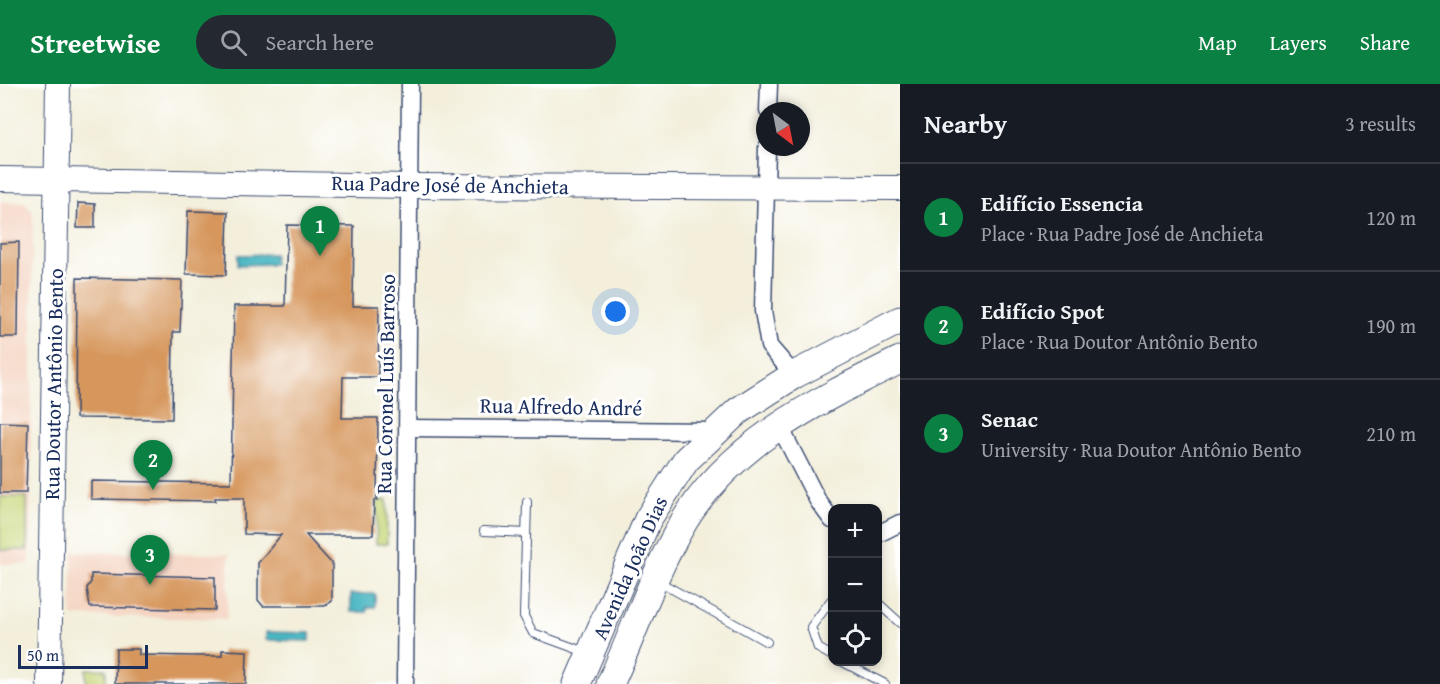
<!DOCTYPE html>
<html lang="en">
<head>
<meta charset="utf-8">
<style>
	:root { --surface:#171b24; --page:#242831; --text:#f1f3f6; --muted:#9ea1a6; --line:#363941; --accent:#0b8043 }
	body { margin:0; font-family:"Gentium Book Plus",serif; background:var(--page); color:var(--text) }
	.controls { position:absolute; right:18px; bottom:18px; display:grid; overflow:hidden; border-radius:12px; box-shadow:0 3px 9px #0003 }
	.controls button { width:54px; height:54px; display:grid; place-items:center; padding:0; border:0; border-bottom:2px solid var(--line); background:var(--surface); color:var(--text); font:30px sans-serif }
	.compass { position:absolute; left:756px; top:18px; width:54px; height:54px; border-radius:50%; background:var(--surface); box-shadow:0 3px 9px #0003; rotate:148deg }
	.scale { position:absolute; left:18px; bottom:15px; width:130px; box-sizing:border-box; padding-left:6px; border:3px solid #1b2f5e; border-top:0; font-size:16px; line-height:21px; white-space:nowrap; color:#1b2f5e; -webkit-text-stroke:4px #fff; paint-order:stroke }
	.you { position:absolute; left:616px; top:228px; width:21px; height:21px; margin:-15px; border:4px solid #fff; border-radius:50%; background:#1a73e8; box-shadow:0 0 0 9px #1a73e833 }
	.badge { display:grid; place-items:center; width:39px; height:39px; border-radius:50%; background:var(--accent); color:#fff; font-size:20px; font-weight:700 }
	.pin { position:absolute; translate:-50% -50px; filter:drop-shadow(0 2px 3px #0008) }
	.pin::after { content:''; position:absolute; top:32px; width:21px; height:18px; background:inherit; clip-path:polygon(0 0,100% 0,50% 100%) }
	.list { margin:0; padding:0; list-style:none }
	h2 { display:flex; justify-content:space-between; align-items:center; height:78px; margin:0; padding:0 24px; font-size:26px }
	h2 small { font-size:20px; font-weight:400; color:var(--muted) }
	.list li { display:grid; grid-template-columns:39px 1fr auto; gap:18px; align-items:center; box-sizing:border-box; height:108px; padding:0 24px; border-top:2px solid var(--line) }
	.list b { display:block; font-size:22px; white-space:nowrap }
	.list p { margin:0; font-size:20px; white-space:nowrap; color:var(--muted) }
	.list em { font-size:20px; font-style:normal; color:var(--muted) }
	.icon { flex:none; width:33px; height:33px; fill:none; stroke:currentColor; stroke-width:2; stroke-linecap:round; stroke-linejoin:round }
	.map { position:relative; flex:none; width:900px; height:600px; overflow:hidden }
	header { display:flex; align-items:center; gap:36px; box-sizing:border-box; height:84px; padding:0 30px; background:var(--accent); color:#fff }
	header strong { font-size:28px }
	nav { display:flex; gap:33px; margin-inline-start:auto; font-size:21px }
	.search { width:420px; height:54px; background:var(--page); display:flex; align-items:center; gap:15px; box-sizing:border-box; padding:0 21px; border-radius:33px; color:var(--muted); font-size:22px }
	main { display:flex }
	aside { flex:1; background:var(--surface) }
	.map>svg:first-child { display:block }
</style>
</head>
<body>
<header>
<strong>Streetwise</strong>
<div class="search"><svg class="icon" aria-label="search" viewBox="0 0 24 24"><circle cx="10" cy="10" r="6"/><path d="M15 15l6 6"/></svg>Search here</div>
<nav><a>Map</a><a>Layers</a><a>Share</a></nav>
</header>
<main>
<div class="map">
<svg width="900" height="600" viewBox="0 0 900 600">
	<rect width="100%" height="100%" fill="#fff"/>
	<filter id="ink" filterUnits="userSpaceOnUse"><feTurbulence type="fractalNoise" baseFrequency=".0167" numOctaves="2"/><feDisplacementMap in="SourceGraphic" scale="12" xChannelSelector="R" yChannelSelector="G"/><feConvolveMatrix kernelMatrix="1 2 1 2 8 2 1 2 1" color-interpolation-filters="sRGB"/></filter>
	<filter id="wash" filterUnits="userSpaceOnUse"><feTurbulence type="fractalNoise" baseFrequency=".008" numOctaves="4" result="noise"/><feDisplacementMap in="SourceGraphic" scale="24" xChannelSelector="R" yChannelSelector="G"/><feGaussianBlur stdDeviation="1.35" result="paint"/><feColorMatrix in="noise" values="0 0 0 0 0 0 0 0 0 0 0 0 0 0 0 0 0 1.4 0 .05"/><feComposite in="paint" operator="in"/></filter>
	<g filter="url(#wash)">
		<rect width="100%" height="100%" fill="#f3efdb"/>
		<g fill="#f4d3c0">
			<polygon points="0,118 24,118 33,128 30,480 0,480"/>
			<polygon points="72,468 229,470 227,535 71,532"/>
		</g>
		<g fill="#c6d577" stroke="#70826a" stroke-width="1.5">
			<rect x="0" y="413" width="27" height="53"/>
			<polygon points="377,416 387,416 387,460 376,460"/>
			<rect x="86" y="585" width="20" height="15"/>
		</g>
		<g fill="#47b5c1" stroke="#317290" stroke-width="1.5">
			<polygon points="274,170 274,180 238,181 238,171"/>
			<polygon points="351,510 375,510 375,523 367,523 367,528 351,528"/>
			<polygon points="266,548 310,549 310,557 266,556"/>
		</g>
		<g id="blocks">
			<g fill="#d6965c">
				<polygon points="78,119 95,120 95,144 77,144"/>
				<polygon points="188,127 228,128 226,191 186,190"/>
				<polygon points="287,141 354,142 353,222 379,222 378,293 343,293 342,334 378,334 377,416 374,416 373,451 306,451 332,480 332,517 325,522 263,522 258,516 258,479 281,451 244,450 244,414 215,414 215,417 91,415 91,397 231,399 234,222 285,222"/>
				<polygon points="19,158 18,253 0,253 0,159"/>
				<polygon points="77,194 182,196 180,248 173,248 172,335 76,334"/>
				<polygon points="0,338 28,339 26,409 0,409"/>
				<polygon points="91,490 215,493 215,526 90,523 87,504 91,498"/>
				<polygon points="116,565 139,565 139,571 196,572 222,572 222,566 247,567 246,600 115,600"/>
			</g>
		</g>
	</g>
	<g filter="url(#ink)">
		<use href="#blocks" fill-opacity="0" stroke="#3b4c71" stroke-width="1.5"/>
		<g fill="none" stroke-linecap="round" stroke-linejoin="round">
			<defs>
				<g id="lane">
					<polyline points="527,418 524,532 533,549 588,569"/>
					<polyline points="484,447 526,449"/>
					<polyline points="656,496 767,558"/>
					<polyline points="832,515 811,543 818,564 832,572"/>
					<polyline points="878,519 900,539"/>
					<polyline points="843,578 885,600"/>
				</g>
				<g id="street">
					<polyline points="768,27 769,0"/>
					<polyline points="767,63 763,227 769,262 794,291"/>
					<polyline points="779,341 818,417 832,436"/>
					<polyline points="408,344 714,347"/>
					<polyline points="878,450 900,439"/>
					<polyline points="405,600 410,0"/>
				</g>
				<g id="secondary">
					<polyline points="0,95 410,102 900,104"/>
					<polyline points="49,600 58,0"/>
				</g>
				<g id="primary">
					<polyline points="577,600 648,435 686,376 738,327 794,291 900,236"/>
					<path d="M610,600c24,-51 41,-105 69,-154 47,-85 138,-129 221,-170"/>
				</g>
			</defs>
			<use href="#lane" stroke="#3b4c71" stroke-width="10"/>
			<use href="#street" stroke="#3b4c71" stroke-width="19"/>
			<use href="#secondary" stroke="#3b4c71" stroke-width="26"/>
			<use href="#primary" stroke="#3b4c71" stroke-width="29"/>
			<use href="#lane" stroke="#fff" stroke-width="8"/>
			<use href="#street" stroke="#fff" stroke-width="16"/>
			<use href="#secondary" stroke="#fff" stroke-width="24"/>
			<use href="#primary" stroke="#fff" stroke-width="27"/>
		</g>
	</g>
	<g text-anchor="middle" stroke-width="6" stroke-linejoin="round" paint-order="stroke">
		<g font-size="21" fill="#1b2f5e" stroke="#fff">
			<text transform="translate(450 101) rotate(1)" y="7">Rua Padre José de Anchieta</text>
			<text transform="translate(54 300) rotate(-89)" y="7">Rua Doutor Antônio Bento</text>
			<text transform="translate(386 300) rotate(-89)" y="7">Rua Coronel Luís Barroso</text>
			<text transform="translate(561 323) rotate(1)" y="7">Rua Alfredo André</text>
			<text transform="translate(630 484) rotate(-66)" y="7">Avenida João Dias</text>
		</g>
	</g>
</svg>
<div class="controls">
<button>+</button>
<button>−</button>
<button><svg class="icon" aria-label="locate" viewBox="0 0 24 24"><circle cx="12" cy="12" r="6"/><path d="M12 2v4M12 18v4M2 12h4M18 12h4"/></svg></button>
</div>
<svg class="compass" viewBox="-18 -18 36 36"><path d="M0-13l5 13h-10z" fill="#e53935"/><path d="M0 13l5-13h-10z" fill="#9ea1a6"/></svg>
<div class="scale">50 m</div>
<div class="you"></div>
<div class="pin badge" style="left:320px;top:172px">1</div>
<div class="pin badge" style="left:153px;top:406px">2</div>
<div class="pin badge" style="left:150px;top:501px">3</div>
</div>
<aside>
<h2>Nearby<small>3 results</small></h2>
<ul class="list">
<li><span class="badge">1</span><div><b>Edifício Essencia</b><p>Place · Rua Padre José de Anchieta</p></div><em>120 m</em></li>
<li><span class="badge">2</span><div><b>Edifício Spot</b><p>Place · Rua Doutor Antônio Bento</p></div><em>190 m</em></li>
<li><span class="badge">3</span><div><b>Senac</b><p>University · Rua Doutor Antônio Bento</p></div><em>210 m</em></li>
</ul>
</aside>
</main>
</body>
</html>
